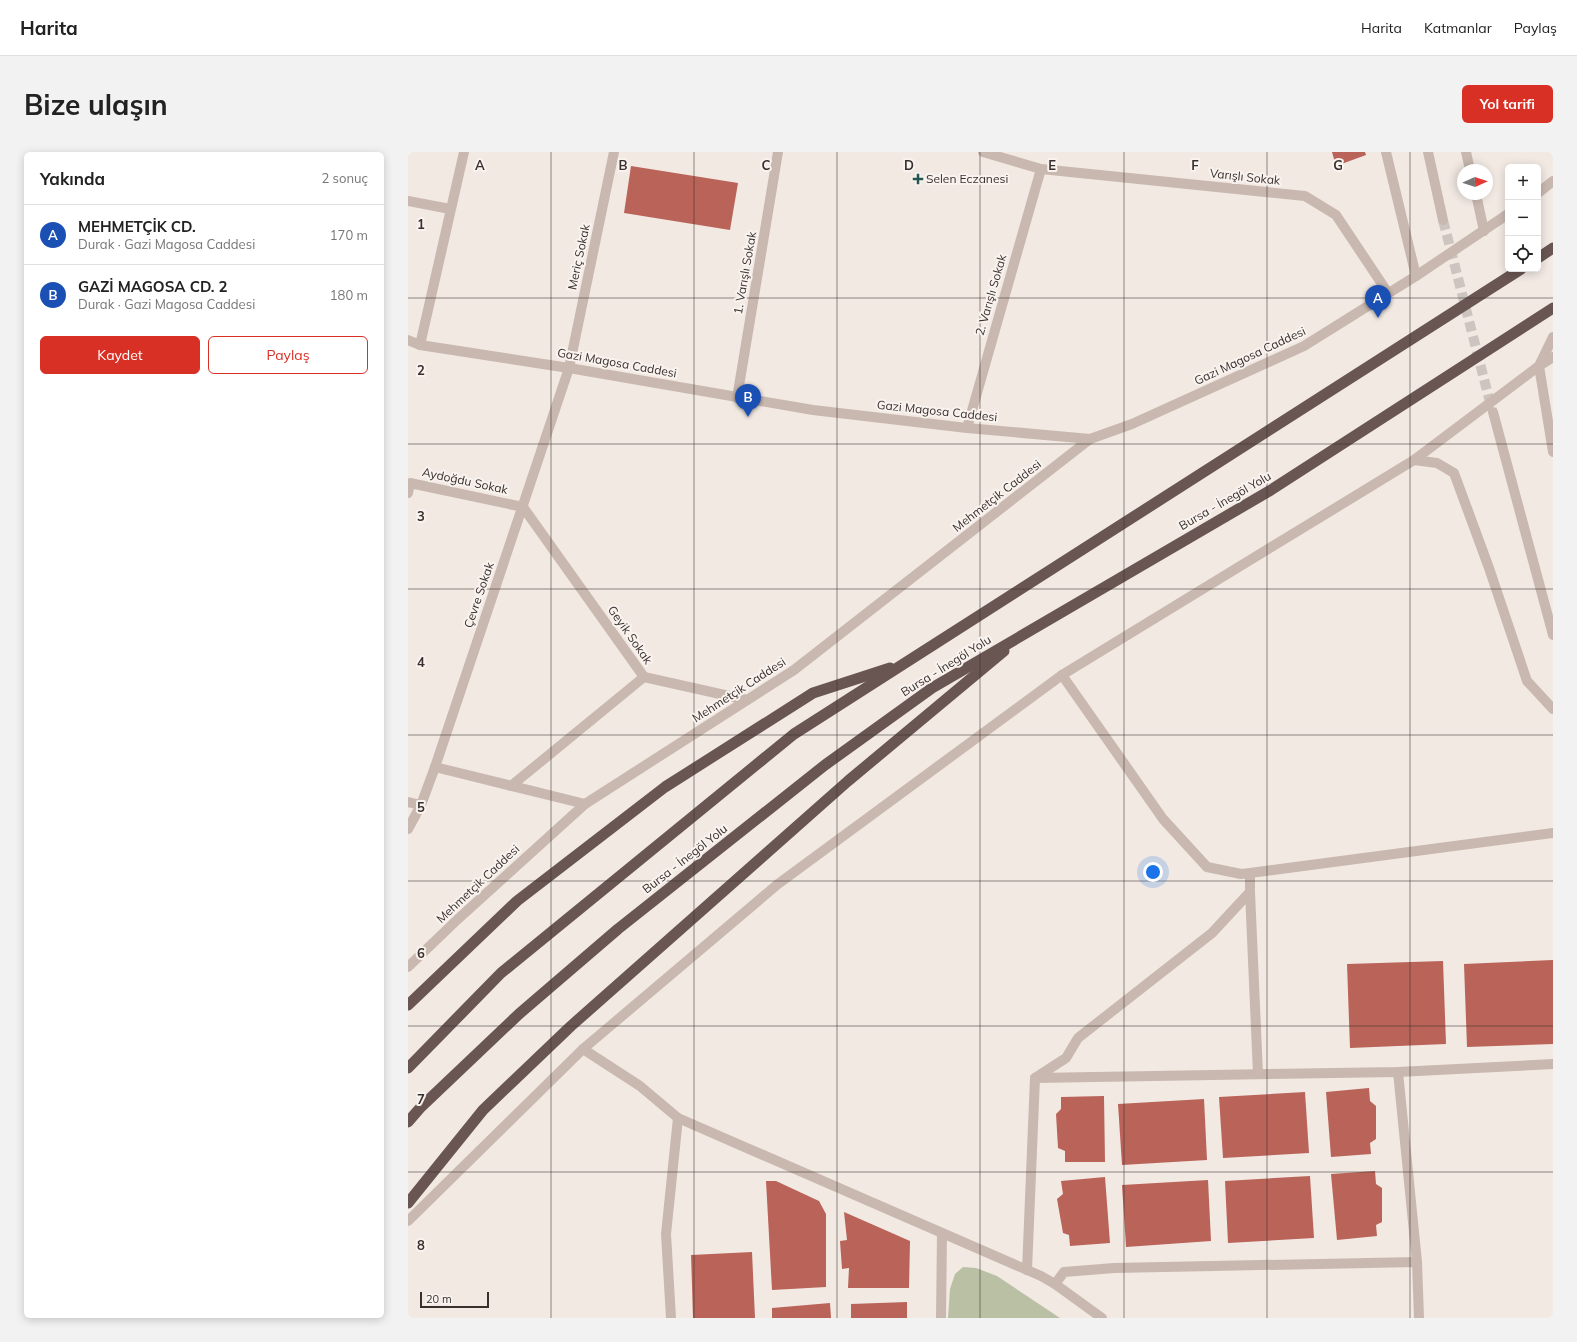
<!DOCTYPE html>
<html lang="tr">
<head>
<meta charset="utf-8">
<style>
	:root { --surface:#fff; --page:#f2f2f2; --text:#222; --muted:#767676; --line:#e0e0e0; --accent:#d93025 }
	body { margin:0; font-family:Mulish,sans-serif; background:var(--page); color:var(--text) }
	.controls { position:absolute; right:12px; top:12px; display:grid; overflow:hidden; border-radius:6px; box-shadow:0 2px 10px #0003 }
	.controls button { width:36px; height:36px; display:grid; place-items:center; padding:0; border:0; border-bottom:1px solid var(--line); background:var(--surface); color:var(--text); font:20px sans-serif }
	.compass { position:absolute; left:1049px; top:12px; width:36px; height:36px; border-radius:50%; background:var(--surface); box-shadow:0 2px 10px #0003; rotate:87deg }
	.scale { position:absolute; left:12px; bottom:10px; width:69px; box-sizing:border-box; padding-left:4px; border:2px solid #392f2d; border-top:0; font-size:11px; line-height:14px; white-space:nowrap; color:#392f2d; -webkit-text-stroke:3px #f9f3ef; paint-order:stroke }
	.you { position:absolute; left:745px; top:720px; width:14px; height:14px; margin:-10px; border:3px solid #fff; border-radius:50%; background:#1a73e8; box-shadow:0 0 0 6px #1a73e833 }
	.badge { display:grid; place-items:center; width:26px; height:26px; border-radius:50%; background:var(--accent); color:#fff; font-size:13px; font-weight:700 }
	.pin { position:absolute; translate:-50% -33px; filter:drop-shadow(0 1px 2px #0008) }
	.pin::after { content:''; position:absolute; top:21px; width:14px; height:12px; background:inherit; clip-path:polygon(0 0,100% 0,50% 100%) }
	.list { margin:0; padding:0; list-style:none }
	h2 { display:flex; justify-content:space-between; align-items:center; height:52px; margin:0; padding:0 16px; font-size:17px }
	h2 small { font-size:13px; font-weight:400; color:var(--muted) }
	.list li { display:grid; grid-template-columns:26px 1fr auto; gap:12px; align-items:center; box-sizing:border-box; height:60px; padding:0 16px; border-top:1px solid var(--line) }
	.list b { display:block; font-size:15px; white-space:nowrap }
	.list p { margin:0; font-size:13px; white-space:nowrap; color:var(--muted) }
	.list em { font-size:13px; font-style:normal; color:var(--muted) }
	.actions { display:flex; gap:8px; padding:12px 16px }
	.actions a { flex:1; padding:9px 0; border:1px solid var(--accent); border-radius:6px; text-align:center; font-size:14px; color:var(--accent) }
	.actions .main { background:var(--accent); color:#fff }
	.icon { flex:none; width:22px; height:22px; fill:none; stroke:currentColor; stroke-width:2; stroke-linecap:round; stroke-linejoin:round }
	.map { position:relative; flex:none; width:1145px; height:1166px; overflow:hidden; border-radius:6px }
	header { display:flex; align-items:center; gap:24px; box-sizing:border-box; height:56px; padding:0 20px; background:var(--surface); border-bottom:1px solid var(--line) }
	header strong { font-size:19px }
	nav { display:flex; gap:22px; margin-inline-start:auto; font-size:14px }
	.intro { display:flex; align-items:center; justify-content:space-between; box-sizing:border-box; height:96px; padding:0 24px }
	h1 { margin:0; font-size:28px }
	.button { padding:10px 18px; border-radius:6px; background:var(--accent); color:#fff; font-size:14px; font-weight:700 }
	main { display:flex; gap:24px; padding:0 24px }
	aside { flex:1; background:var(--surface); border-radius:6px; box-shadow:0 2px 10px #0003 }
	.map>svg:first-child { display:block }
</style>
</head>
<body>
<header>
<strong>Harita</strong>
<nav><a>Harita</a><a>Katmanlar</a><a>Paylaş</a></nav>
</header>
<div class="intro"><h1>Bize ulaşın</h1><a class="button">Yol tarifi</a></div>
<main>
<aside>
<h2>Yakında<small>2 sonuç</small></h2>
<ul class="list">
<li><span class="badge" style="background:#1a4fb4">A</span><div><b>MEHMETÇİK CD.</b><p>Durak · Gazi Magosa Caddesi</p></div><em>170 m</em></li>
<li><span class="badge" style="background:#1a4fb4">B</span><div><b>GAZİ MAGOSA CD. 2</b><p>Durak · Gazi Magosa Caddesi</p></div><em>180 m</em></li>
</ul>
<div class="actions"><a class="main">Kaydet</a><a>Paylaş</a></div>
</aside>
<div class="map">
<svg width="1145" height="1166" viewBox="0 0 1145 1166">
	<rect width="100%" height="100%" fill="#f2e9e3"/>
	<polygon fill="#bac0a4" points="555,1115 568,1116 589,1124 652,1166 540,1166 542,1137 547,1122"/>
	<g fill="#b96359">
		<polygon points="924,0 957,0 958,3 928,14"/>
		<polygon points="223,14 330,31 322,78 216,61"/>
		<polygon points="1145,808 1145,892 1059,895 1056,812"/>
		<polygon points="1035,809 1038,892 942,896 939,812"/>
		<polygon points="961,936 962,949 968,954 968,987 962,991 963,1002 923,1005 918,940"/>
		<polygon points="897,940 901,1001 815,1006 811,945"/>
		<polygon points="696,944 697,1010 657,1010 657,999 650,996 648,962 653,957 653,945"/>
		<polygon points="796,947 799,1008 714,1013 710,952"/>
		<polygon points="967,1019 968,1032 974,1036 974,1070 968,1073 969,1084 929,1088 923,1022"/>
		<polygon points="902,1024 906,1086 820,1091 817,1029"/>
		<polygon points="697,1025 702,1091 662,1094 661,1083 655,1081 649,1047 655,1042 653,1029"/>
		<polygon points="800,1028 803,1089 718,1095 714,1033"/>
		<polygon points="358,1029 368,1029 411,1049 418,1062 418,1135 364,1138"/>
		<polygon points="436,1060 502,1089 501,1136 440,1136 441,1116 434,1117 432,1089 439,1088"/>
		<polygon points="344,1100 347,1166 285,1166 283,1103"/>
		<polygon points="499,1150 499,1166 443,1166 443,1152"/>
		<polygon points="422,1151 423,1166 364,1166 364,1156"/>
	</g>
	<g fill="none" stroke-linecap="round" stroke-linejoin="round">
		<polyline stroke="#cdc4bf" stroke-width="10" stroke-dasharray="10 5" stroke-linecap="butt" points="1035,68 1084,258"/>
		<g stroke="#c9b8af" stroke-width="10">
			<polyline points="575,0 633,17 897,44 928,63 980,141"/>
			<polyline points="978,0 1008,124 1100,62"/>
			<polyline points="1058,0 1062,18"/>
			<polyline points="1130,41 1145,29"/>
			<polyline points="1068,42 1076,79"/>
			<polyline points="0,49 42,57"/>
			<polyline points="12,193 56,0"/>
			<polyline points="1131,214 1145,205"/>
			<polyline points="161,216 206,0"/>
			<polyline points="329,246 370,0"/>
			<polyline points="559,276 633,17"/>
			<polyline points="0,341 2,331 115,355 236,525 103,634"/>
			<polyline points="654,523 755,667 799,715 833,722 842,721 1145,681"/>
			<polyline points="236,525 339,548"/>
			<polyline points="27,615 177,652"/>
			<polyline points="0,650 13,653"/>
			<polyline points="842,740 850,922"/>
			<polyline points="175,897 232,934 270,966 258,1082 263,1166"/>
			<polyline points="990,920 1009,1110 1011,1166"/>
			<polyline points="627,926 990,920 1145,912"/>
			<polyline points="270,966 633,1124 647,1132 694,1166"/>
			<polyline points="619,1118 627,926 658,906 670,886 804,781 842,740 842,721"/>
			<polyline points="647,1132 656,1120 706,1116 1009,1110"/>
			<polyline points="533,1166 534,1081"/>
		</g>
		<g stroke="#c9b8af" stroke-width="10">
			<polyline points="1020,0 1035,68"/>
			<polyline points="0,188 12,193 161,216 405,258 559,276 682,287 724,272 896,194 1008,124"/>
			<polyline points="1131,214 1145,300"/>
			<polyline points="1085,260 1145,483"/>
			<polyline points="1006,308 1029,311 1046,321 1081,416 1119,529 1145,557"/>
			<polyline points="0,677 13,653 27,615 161,216"/>
			<polyline points="0,815 50,767 177,652 386,518 682,287"/>
			<polyline points="0,1069 175,897 370,732 654,523 1006,308 1131,214 1145,185"/>
		</g>
		<g stroke="#695652" stroke-width="11">
			<polyline points="1130,106 1145,96"/>
			<polyline points="0,853 109,749 257,635 405,541 482,516"/>
			<polyline points="0,916 93,821 386,582 1113,117"/>
			<polyline points="0,970 13,955 111,862 210,777 417,613 524,536 863,338 1145,156"/>
			<polyline points="0,1051 75,958 163,874 440,629 596,499"/>
		</g>
	</g>
	<path fill="none" stroke="#392f2d" stroke-width="1" stroke-opacity="0.55" d="M143,0v1166M286,0v1166M429,0v1166M572,0v1166M716,0v1166M859,0v1166M1002,0v1166M0,146h1145M0,292h1145M0,437h1145M0,583h1145M0,729h1145M0,874h1145M0,1020h1145"/>
	<path fill="#265653" stroke="#f9f3ef" stroke-width="1.5" d="M508 21h4v4h4v4h-4v4h-4v-4h-4v-4h4z"/>
	<g text-anchor="middle" stroke-width="4" stroke-linejoin="round" paint-order="stroke">
		<g font-size="12" fill="#392f2d" stroke="#f9f3ef">
			<text transform="translate(837 25) rotate(6)" y="4">Varışlı Sokak</text>
			<text transform="translate(171 105) rotate(-78)" y="4">Meriç Sokak</text>
			<text transform="translate(337 121) rotate(-80)" y="4">1. Varışlı Sokak</text>
			<text transform="translate(583 143) rotate(-74)" y="4">2. Varışlı Sokak</text>
			<text transform="translate(842 204) rotate(-25)" y="4">Gazi Magosa Caddesi</text>
			<text transform="translate(209 211) rotate(10)" y="4">Gazi Magosa Caddesi</text>
			<text transform="translate(529 259) rotate(6)" y="4">Gazi Magosa Caddesi</text>
			<text transform="translate(57 329) rotate(12)" y="4">Aydoğdu Sokak</text>
			<text transform="translate(589 344) rotate(-38)" y="4">Mehmetçik Caddesi</text>
			<text transform="translate(817 349) rotate(-30)" y="4">Bursa - İnegöl Yolu</text>
			<text transform="translate(71 443) rotate(-71)" y="4">Çevre Sokak</text>
			<text transform="translate(222 483) rotate(55)" y="4">Geyik Sokak</text>
			<text transform="translate(538 514) rotate(-32)" y="4">Bursa - İnegöl Yolu</text>
			<text transform="translate(331 538) rotate(-33)" y="4">Mehmetçik Caddesi</text>
			<text transform="translate(277 707) rotate(-38)" y="4">Bursa - İnegöl Yolu</text>
			<text transform="translate(70 732) rotate(-43)" y="4">Mehmetçik Caddesi</text>
		</g>
		<g font-size="12" fill="#392f2d" stroke="#f9f3ef" text-anchor="start">
			<text x="518" y="31">Selen Eczanesi</text>
		</g>
	</g>
	<g font-size="13" text-anchor="middle" font-weight="bold" fill="#392f2d" stroke="#f9f3ef" stroke-width="4" stroke-linejoin="round" paint-order="stroke">
		<text x="72" y="18">A</text>
		<text x="215" y="18">B</text>
		<text x="358" y="18">C</text>
		<text x="501" y="18">D</text>
		<text x="644" y="18">E</text>
		<text x="787" y="18">F</text>
		<text x="930" y="18">G</text>
		<text x="13" y="77">1</text>
		<text x="13" y="223">2</text>
		<text x="13" y="369">3</text>
		<text x="13" y="515">4</text>
		<text x="13" y="660">5</text>
		<text x="13" y="806">6</text>
		<text x="13" y="952">7</text>
		<text x="13" y="1098">8</text>
	</g>
</svg>
<div class="controls">
<button>+</button>
<button>−</button>
<button><svg class="icon" aria-label="locate" viewBox="0 0 24 24"><circle cx="12" cy="12" r="6"/><path d="M12 2v4M12 18v4M2 12h4M18 12h4"/></svg></button>
</div>
<svg class="compass" viewBox="-18 -18 36 36"><path d="M0-13l5 13h-10z" fill="#e53935"/><path d="M0 13l5-13h-10z" fill="#767676"/></svg>
<div class="scale">20 m</div>
<div class="you"></div>
<div class="pin badge" style="left:970px;top:166px;background:#1a4fb4">A</div>
<div class="pin badge" style="left:340px;top:265px;background:#1a4fb4">B</div>
</div>
</main>
</body>
</html>
